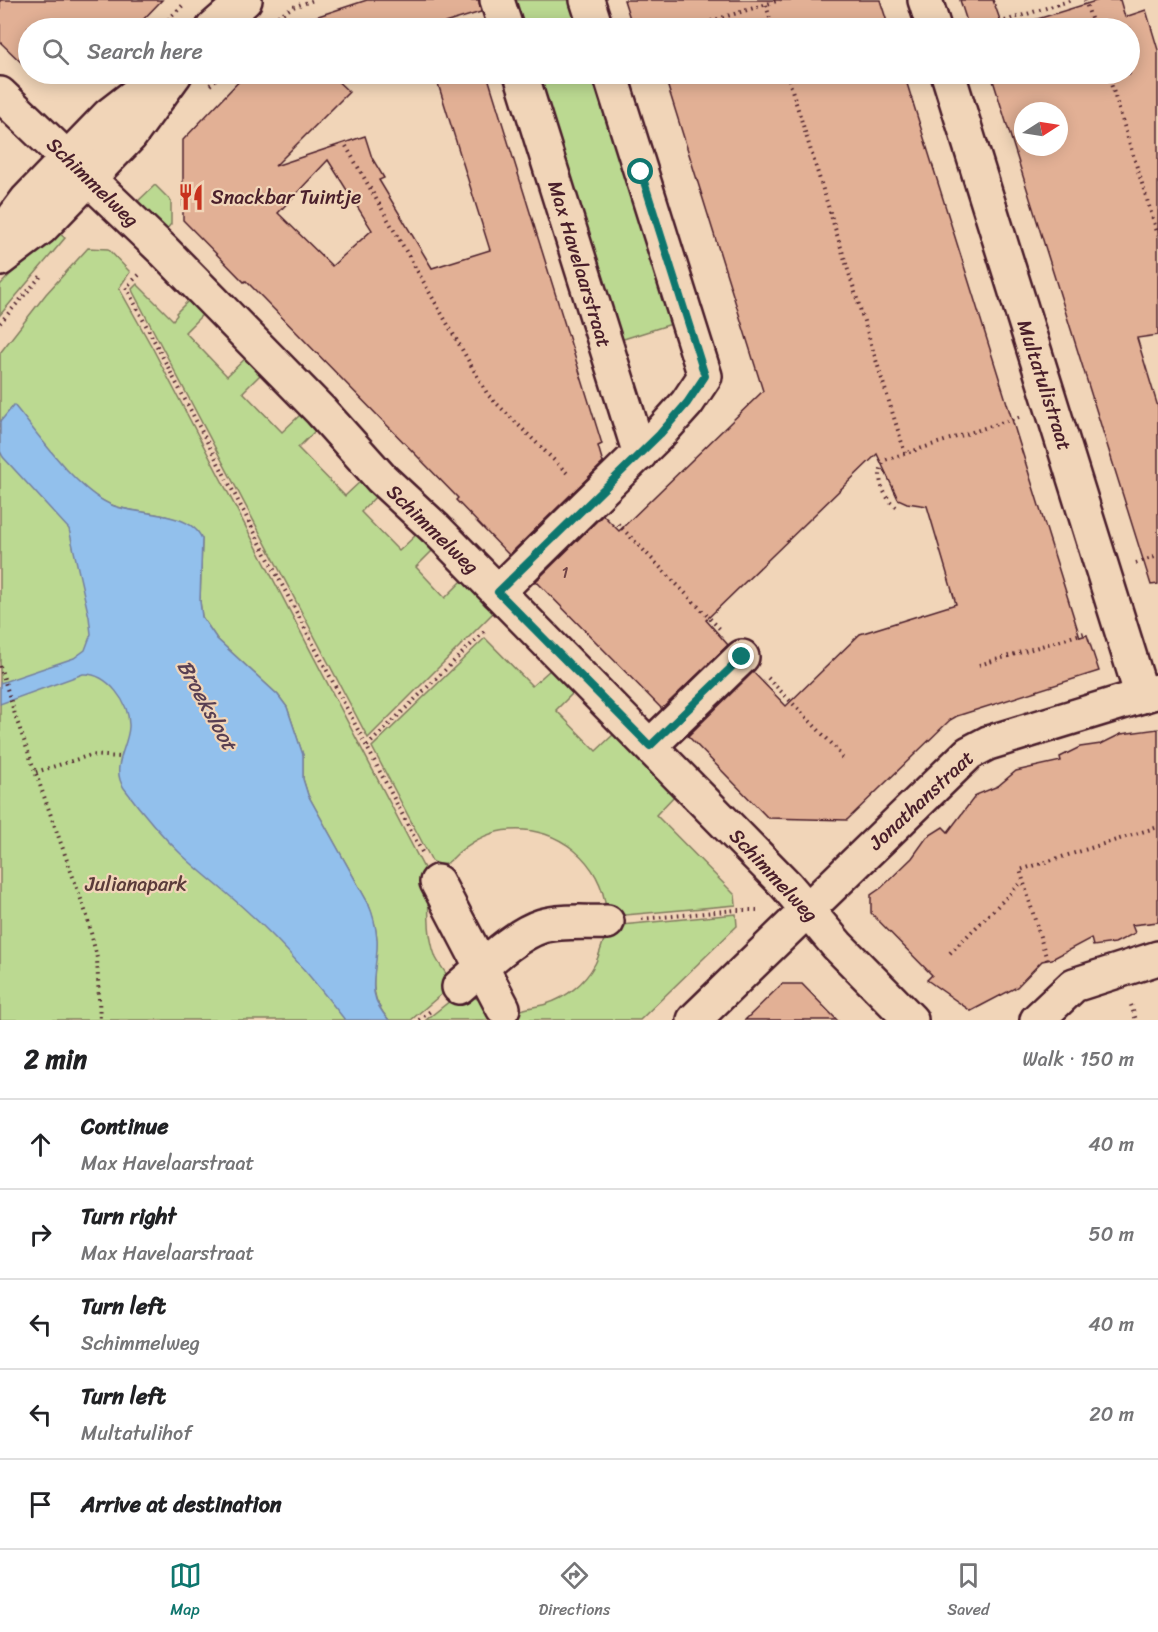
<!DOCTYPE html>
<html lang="en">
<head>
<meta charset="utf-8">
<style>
	:root { --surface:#fff; --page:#f6f6f6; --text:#202124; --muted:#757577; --line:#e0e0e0; --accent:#0f766e }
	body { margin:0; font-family:Sriracha,sans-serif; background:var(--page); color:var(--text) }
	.compass { position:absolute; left:1014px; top:102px; width:54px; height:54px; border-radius:50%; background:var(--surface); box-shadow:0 3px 15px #0003; rotate:78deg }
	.stop { position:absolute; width:18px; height:18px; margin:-14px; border:4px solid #0f766e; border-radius:50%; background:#fff }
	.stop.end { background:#0f766e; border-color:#fff; box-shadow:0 2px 6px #0008 }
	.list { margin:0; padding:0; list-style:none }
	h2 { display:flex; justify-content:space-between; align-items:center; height:78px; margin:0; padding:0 24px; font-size:26px }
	h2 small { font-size:20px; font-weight:400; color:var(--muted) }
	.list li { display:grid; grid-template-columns:39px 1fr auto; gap:18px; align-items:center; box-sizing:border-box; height:90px; padding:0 24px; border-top:2px solid var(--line) }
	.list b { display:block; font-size:22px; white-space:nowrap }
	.list p { margin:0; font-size:20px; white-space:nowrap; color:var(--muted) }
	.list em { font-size:20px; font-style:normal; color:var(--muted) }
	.icon { flex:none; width:33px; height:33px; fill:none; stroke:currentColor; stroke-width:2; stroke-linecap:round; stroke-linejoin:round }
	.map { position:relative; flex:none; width:1158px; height:1020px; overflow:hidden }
	.search { position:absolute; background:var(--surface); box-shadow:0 3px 15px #0003; left:18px; right:18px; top:18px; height:66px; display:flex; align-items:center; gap:15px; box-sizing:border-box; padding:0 21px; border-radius:33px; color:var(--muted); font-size:22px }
	.sheet { height:528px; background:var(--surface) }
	nav { display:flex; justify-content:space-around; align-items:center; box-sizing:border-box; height:84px; border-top:2px solid var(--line); background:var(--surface); font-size:16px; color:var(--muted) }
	nav a { display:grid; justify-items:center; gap:3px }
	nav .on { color:var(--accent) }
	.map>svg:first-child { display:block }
</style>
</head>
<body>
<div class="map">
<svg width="1158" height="1020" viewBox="0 0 1158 1020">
	<rect width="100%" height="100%" fill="#f1d5b8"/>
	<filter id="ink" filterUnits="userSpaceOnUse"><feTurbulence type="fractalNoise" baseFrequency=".0167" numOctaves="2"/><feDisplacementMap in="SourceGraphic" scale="12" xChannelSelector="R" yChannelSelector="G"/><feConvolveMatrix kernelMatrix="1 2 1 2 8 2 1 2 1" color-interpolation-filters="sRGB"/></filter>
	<g filter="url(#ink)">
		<g fill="#bbd991" stroke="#827c5e" stroke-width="1.5">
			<polygon points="508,0 577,0 586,28 517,28"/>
			<polygon points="531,74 600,74 678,322 614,342"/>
			<polygon points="155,185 171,201 171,224 165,231 137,202"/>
			<polygon points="54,229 65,238 0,315 0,285"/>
			<path d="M88,248l20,1 22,23 -11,16 33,59 275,527c4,23 -1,44 4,66 1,6 3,13 5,18 6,12 13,15 14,29l-39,33h-22c-23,-25 -14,-46 -12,-76 0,-14 -4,-28 -9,-41l-60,-108 -5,-16v-24l-16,-48 -9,-12 -61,-56 -15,-22 -2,-16 2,-62c-9,-7 -19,-18 -30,-21 -20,-7 -43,-5 -63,-14 -37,-17 -69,-67 -95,-98l354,614h-368v-667l46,-59z"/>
			<polygon points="137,284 173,320 177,315 176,313 191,298 205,312 185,332 227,376 248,356 263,372 243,392 282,432 300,415 315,431 298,448 345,496 363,479 378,494 361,512 399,551 417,534 433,550 416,567 445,598 463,580 494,612 368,738 133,292 132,289"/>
			<path d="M485,638l47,48 18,-16 23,23 -17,17 40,41 19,-18 61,61 -20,21 79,80 1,10 -122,11 -8,-6c-4,-48 -48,-84 -96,-80 -20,1 -36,10 -51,22 -4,4 -9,10 -14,12 -5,2 -8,-1 -13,-3l-60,-114z"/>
			<path d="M736,914l1,12 -97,94h-124l3,-9c8,-4 18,-4 27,-7 20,-6 39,-21 49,-40 6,-11 9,-31 16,-38z"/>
			<polygon points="470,995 494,1008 503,1020 426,1020 455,997"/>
		</g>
		<path fill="#92c0ec" stroke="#75809f" stroke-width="1.5" d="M14,405c25,30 64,88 100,101 25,9 77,5 88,33l-2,62 2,16 15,22 61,56 9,12 16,48v24l5,16 60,108c5,11 8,24 9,36 2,32 -15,53 12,81h-44c-29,-37 -60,-75 -95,-106 -22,-21 -47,-39 -69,-60 -21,-20 -40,-43 -57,-66 -14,-20 4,-41 5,-61 1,-24 -21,-54 -46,-53l-83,30v-21l74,-25 11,-8 6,-16 -2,-17 -20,-88 -66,-72 -3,-6v-29z"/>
		<g fill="#e2b095" stroke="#4a1f2b" stroke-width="1.5" fill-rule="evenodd">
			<polygon points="0,0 162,0 135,28 28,28 28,69 0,42"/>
			<polygon points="367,0 479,0 481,12 428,28 290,28 300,22"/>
			<polygon points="624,0 880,0 889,28 633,28"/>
			<polygon points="960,0 993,0 1003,28 969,28"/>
			<path d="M1099,0h21l5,17 21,-7 12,40v285l-21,3 21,69v177l-7,1 -160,-511h139v-46h-122zM1023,111h36v36h-36z"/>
			<path d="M246,74h84l19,18 -74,74 90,-30 7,22 12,20 -5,2 53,88 58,-18 -55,-176h52l115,370 -4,2 5,17 -94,92 -53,-55 2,-2 -195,-200 -17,-17 -2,1 -61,-62v-80zM328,160l44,70 -40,36 -54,-53z"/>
			<polygon points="664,74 904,74 1080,637 1087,635 1099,671 957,716 950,720 847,820 768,818 688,736 753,672 786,706 860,634 956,604 927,506 907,503 898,499 877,454 706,620 728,645 662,709 536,581 603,515 619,531 763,391"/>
			<polygon points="1158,729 1158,922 1132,925 1135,933 1115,943 1093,946 1091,938 1052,959 1042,961 1017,987 971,1011 927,980 932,975 871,913 871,895 881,888 912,858 927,837 943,827 948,832 976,795 998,786 1016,771 1061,761 1060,757 1080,747 1101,744 1121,734"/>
			<polygon points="782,984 802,984 837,1020 745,1020"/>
		</g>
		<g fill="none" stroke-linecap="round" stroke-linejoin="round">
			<defs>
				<g id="street">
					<polyline points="497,0 506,28"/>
					<polyline points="587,0 596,28"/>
					<polyline points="925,0 934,28"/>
					<polyline points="521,74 640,454"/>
					<polyline points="948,74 1142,696"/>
					<polyline points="0,94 164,251 321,411 381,478 436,529 786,885 837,945 911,1020"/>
					<polyline points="498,592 660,433 687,403 705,376 610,74"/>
					<polyline points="650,746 742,657"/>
					<polyline points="437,882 503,1008"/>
					<path d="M459,987c23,-19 54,-52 83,-61 20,-6 45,-3 65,-4"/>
					<polyline points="694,1020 969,753 988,743 1158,691"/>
					<polyline points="1037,1020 1074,985 1158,958"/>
				</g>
				<g id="secondary">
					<polyline points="213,28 245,0"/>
					<polyline points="0,236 27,200 109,115 162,74"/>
					<polyline points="0,259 41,228 130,136 175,74"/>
				</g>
			</defs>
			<use href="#street" stroke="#4a1f2b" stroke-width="38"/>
			<use href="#secondary" stroke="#4a1f2b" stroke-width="38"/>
			<g stroke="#4a1f2b" stroke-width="4" stroke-dasharray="1.5 4.5" stroke-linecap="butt">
				<polyline points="1085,0 1094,28"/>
				<polyline points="766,5 773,28"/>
				<polyline points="278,16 293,7 314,0"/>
				<polyline points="160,28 185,3"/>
				<polyline points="688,28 780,0"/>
				<polyline points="982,28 1072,0"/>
				<polyline points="787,74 905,453"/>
				<polyline points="1108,74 1158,235"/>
				<polyline points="210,85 221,74"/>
				<polyline points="346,146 488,395 568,474"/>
				<polyline points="139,275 126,287 422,852"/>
				<polyline points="0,323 41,276"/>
				<path d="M896,507c-13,-11 -22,-31 -11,-47l134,-43"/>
				<polyline points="618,524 721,630"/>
				<polyline points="1136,563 1158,556"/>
				<polyline points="979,665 1084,633"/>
				<polyline points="0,666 17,721 87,916 97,958 100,1020"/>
				<polyline points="768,678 835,747 843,759"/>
				<polyline points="367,746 487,629"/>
				<polyline points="36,772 91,755 120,757"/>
				<polyline points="642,919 736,910 757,910"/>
				<polyline points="950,953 1022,882"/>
				<polyline points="1047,960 1020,870 1158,827"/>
				<polyline points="1131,1005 1136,1020"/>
				<polyline points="419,1020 433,1009"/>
			</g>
			<use href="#street" stroke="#f1d5b8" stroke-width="33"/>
			<use href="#secondary" stroke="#f1d5b8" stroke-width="33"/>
		</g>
	</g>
	<g fill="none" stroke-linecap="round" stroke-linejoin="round" filter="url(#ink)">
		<polyline stroke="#0f766e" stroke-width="8" points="641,172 705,376 687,403 660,434 498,592 650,746 742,657"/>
	</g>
	<defs>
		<symbol id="restaurant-bare" viewBox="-9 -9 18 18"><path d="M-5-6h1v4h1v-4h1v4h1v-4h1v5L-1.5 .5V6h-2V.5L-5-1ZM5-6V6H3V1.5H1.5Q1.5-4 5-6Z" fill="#c8321e" stroke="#f1d5b8" stroke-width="2.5" paint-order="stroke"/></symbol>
	</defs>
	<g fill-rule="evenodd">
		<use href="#restaurant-bare" x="172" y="178" width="38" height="38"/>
	</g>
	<g text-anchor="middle" stroke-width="4.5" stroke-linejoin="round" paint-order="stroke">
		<g font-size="16" fill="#704346">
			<text x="565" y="578">1</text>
		</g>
		<g font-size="20" fill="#4a1f2b" stroke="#f1d5b8">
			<text transform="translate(93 182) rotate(44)" y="7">Schimmelweg</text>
			<text transform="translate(580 264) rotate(73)" y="7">Max Havelaarstraat</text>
			<text transform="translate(1045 385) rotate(72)" y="7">Multatulistraat</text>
			<text transform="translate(433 529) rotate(44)" y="7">Schimmelweg</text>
			<text transform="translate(921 800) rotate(-43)" y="7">Jonathanstraat</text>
			<text transform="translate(774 875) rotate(47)" y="7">Schimmelweg</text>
		</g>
		<g font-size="20" fill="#4a1f2b" stroke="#f1d5b8" text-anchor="start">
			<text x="211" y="204">Snackbar Tuintje</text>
		</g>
		<g font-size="20" fill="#5b3b3a" stroke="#f1d5b8">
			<text x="136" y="891">Julianapark</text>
		</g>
		<g font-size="21" font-style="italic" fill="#583f52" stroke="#f1d5b8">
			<text transform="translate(207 705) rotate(61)" y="7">Broeksloot</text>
		</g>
	</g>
</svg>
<svg class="compass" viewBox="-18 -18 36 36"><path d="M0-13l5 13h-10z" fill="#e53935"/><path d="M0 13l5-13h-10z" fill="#757577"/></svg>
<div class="stop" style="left:641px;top:172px"></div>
<div class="stop end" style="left:742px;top:657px"></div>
<div class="search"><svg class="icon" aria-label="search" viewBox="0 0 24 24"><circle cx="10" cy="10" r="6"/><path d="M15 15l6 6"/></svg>Search here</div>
</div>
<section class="sheet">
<h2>2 min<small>Walk · 150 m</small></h2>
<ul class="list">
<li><svg class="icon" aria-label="ahead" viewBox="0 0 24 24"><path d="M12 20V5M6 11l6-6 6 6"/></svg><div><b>Continue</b><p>Max Havelaarstraat</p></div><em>40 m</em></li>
<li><svg class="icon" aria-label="right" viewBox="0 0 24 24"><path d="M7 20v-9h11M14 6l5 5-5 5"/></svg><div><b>Turn right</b><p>Max Havelaarstraat</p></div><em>50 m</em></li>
<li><svg class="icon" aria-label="left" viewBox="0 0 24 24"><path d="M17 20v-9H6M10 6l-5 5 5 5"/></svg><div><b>Turn left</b><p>Schimmelweg</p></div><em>40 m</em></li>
<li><svg class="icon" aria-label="left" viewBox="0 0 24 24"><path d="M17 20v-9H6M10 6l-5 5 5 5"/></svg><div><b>Turn left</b><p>Multatulihof</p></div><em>20 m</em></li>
<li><svg class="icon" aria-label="arrive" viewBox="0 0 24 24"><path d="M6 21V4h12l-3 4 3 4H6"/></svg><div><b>Arrive at destination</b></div></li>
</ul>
</section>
<nav>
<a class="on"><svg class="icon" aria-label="map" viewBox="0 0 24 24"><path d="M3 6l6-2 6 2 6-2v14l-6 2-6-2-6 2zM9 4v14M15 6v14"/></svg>Map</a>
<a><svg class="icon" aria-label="directions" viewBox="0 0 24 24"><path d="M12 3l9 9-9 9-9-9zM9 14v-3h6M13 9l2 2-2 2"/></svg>Directions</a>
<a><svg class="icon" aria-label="saved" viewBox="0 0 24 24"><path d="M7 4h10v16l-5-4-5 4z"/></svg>Saved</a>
</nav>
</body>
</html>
